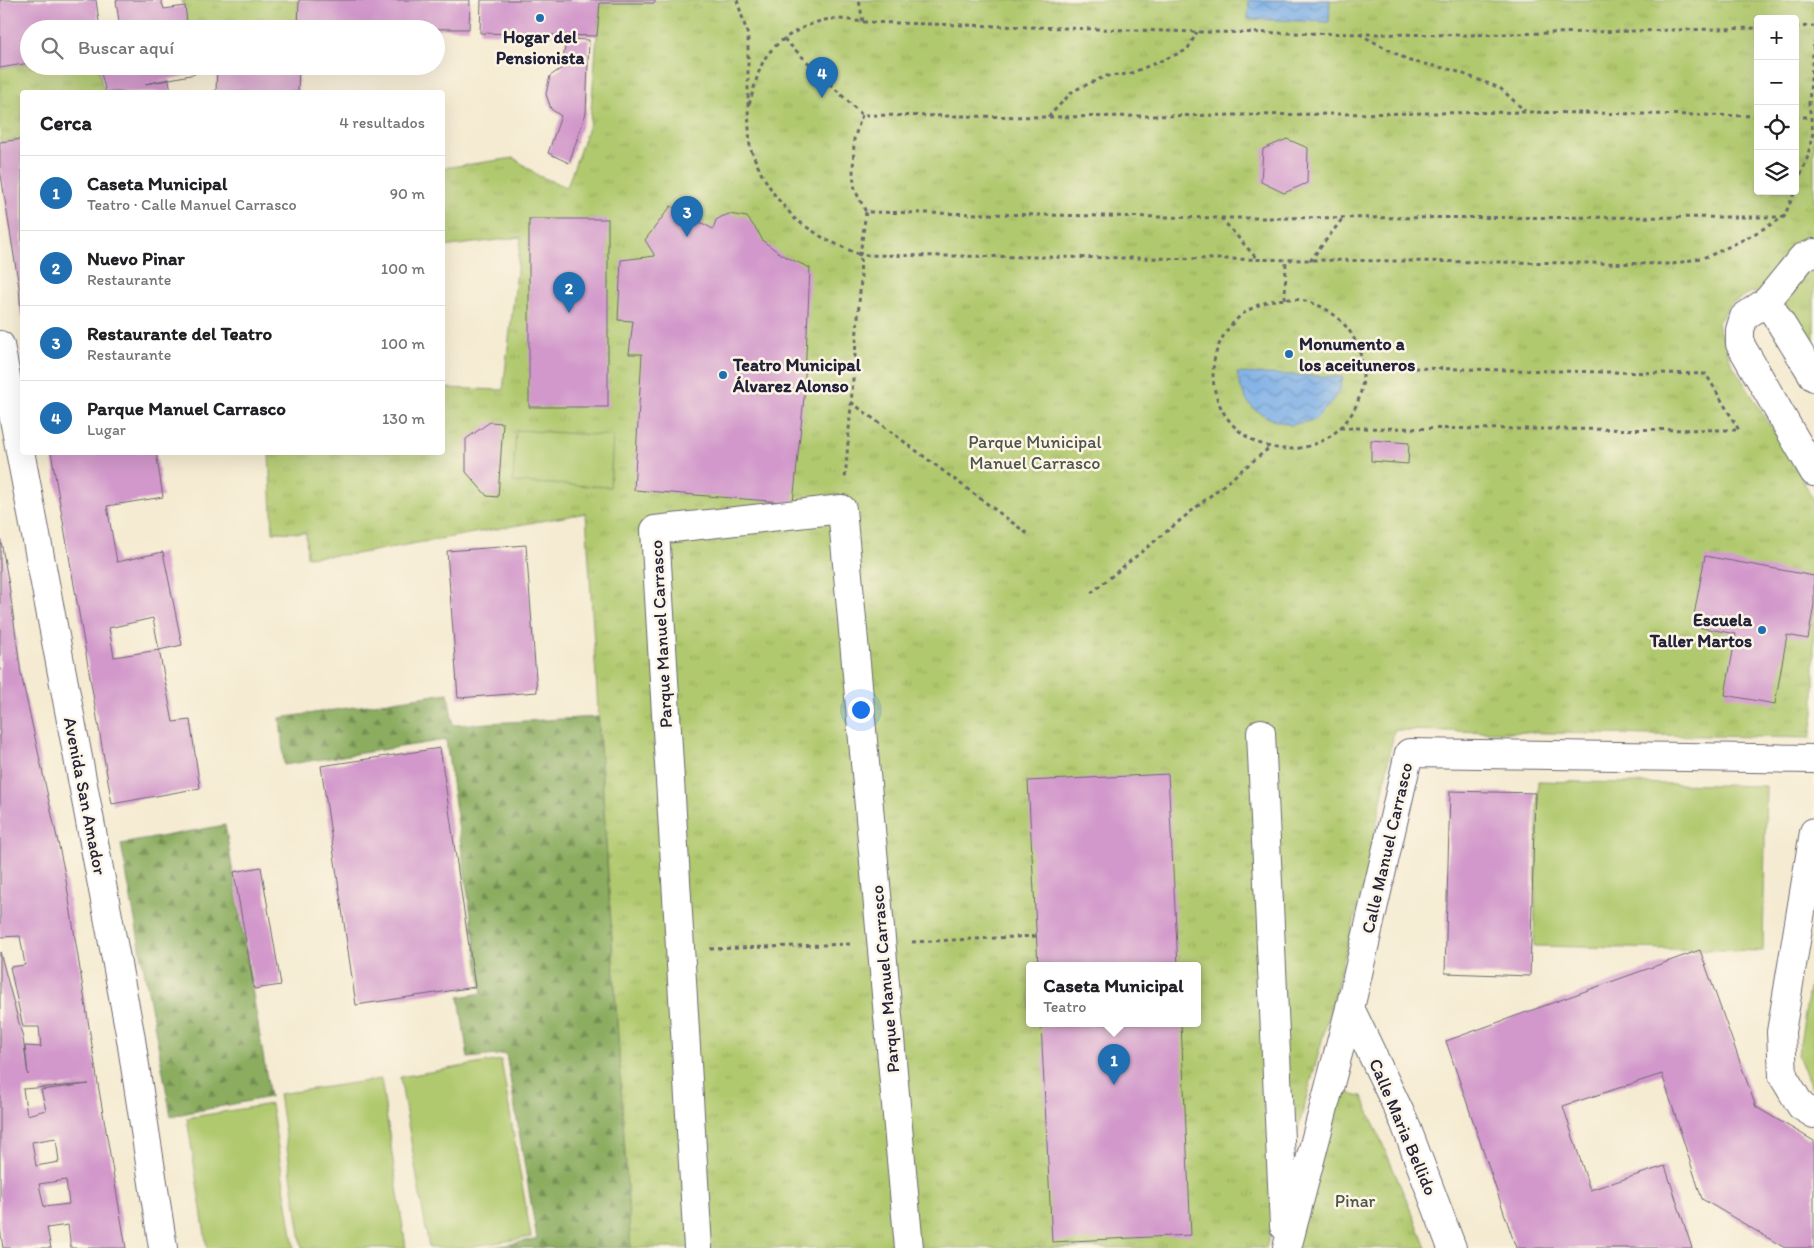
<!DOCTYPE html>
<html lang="es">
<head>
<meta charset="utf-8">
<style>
	:root { --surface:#fff; --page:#f6f6f6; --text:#202124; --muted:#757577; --line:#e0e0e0; --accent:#1f6fb2 }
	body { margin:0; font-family:Itim,sans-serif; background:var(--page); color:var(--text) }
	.controls { position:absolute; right:15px; top:15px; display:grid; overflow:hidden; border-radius:5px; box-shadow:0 5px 20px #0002 }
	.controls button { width:45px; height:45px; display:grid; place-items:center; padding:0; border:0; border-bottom:1px solid var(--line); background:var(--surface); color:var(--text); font:25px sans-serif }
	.you { position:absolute; left:860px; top:709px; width:18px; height:18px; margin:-12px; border:4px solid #fff; border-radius:50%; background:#1a73e8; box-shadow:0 0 0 8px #1a73e833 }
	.badge { display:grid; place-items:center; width:32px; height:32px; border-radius:50%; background:var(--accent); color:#fff; font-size:16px; font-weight:700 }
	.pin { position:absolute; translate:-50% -41px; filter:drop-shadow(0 1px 2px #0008) }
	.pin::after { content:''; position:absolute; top:26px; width:18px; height:15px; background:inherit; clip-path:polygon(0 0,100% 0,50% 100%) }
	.popup { position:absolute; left:1026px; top:962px; width:175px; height:65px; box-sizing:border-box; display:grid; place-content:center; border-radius:5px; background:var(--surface); filter:drop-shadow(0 1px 4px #0005); font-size:16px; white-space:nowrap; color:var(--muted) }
	.popup b { font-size:19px; color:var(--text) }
	.popup::after { content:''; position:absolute; left:50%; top:100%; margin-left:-10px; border:10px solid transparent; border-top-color:var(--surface) }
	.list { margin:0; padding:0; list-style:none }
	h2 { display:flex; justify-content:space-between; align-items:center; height:65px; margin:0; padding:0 20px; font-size:21px }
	h2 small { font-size:16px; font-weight:400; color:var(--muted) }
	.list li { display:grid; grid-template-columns:32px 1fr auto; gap:15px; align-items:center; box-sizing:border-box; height:75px; padding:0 20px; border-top:1px solid var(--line) }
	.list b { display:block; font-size:19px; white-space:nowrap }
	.list p { margin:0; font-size:16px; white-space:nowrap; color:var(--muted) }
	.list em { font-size:16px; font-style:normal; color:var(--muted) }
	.icon { flex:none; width:28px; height:28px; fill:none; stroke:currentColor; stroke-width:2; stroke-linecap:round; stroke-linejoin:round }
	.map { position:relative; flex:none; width:1814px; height:1248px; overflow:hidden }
	.search { position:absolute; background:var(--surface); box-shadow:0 5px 20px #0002; left:20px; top:20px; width:425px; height:55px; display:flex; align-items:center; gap:12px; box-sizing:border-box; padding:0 18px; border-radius:28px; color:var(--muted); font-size:19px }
	.panel { position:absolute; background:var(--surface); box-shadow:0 5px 20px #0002; left:20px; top:90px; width:425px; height:365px; border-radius:5px }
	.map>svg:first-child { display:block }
</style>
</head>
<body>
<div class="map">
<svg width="1814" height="1248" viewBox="0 0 1814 1248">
	<defs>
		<pattern id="forest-firs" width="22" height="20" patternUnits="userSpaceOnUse" patternTransform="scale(1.25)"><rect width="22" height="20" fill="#8cad61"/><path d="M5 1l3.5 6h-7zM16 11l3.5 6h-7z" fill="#728c51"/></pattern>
		<pattern id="park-tufts" width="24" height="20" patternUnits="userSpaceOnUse" patternTransform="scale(1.25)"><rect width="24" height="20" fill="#b1c96e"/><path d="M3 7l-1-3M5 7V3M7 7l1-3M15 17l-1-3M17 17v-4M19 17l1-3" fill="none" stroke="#98ac60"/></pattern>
		<pattern id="water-waves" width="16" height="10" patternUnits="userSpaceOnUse" patternTransform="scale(1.25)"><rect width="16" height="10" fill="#7aaee7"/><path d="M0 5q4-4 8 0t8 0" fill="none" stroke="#648dbc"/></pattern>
	</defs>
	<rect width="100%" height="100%" fill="#fcf5e5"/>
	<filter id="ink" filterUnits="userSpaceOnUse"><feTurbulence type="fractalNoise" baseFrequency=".02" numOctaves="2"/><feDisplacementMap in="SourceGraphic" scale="10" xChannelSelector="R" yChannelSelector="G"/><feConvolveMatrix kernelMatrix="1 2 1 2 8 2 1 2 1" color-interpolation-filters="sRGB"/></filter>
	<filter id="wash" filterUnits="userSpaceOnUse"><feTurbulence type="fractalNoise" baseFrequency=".0096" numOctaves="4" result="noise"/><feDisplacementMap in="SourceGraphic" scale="20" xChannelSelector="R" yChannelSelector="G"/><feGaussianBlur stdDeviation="1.12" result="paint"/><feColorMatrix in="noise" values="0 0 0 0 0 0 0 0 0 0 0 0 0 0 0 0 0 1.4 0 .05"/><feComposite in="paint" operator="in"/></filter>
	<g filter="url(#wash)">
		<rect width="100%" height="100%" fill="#f5ebd2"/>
		<g fill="url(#forest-firs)" stroke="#57684e">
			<polygon points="448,693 453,725 598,717 631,1248 489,1248 537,1239 506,1054 468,1058 459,997 482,993 446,740 284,765 280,718"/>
			<polygon points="225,825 270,1097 171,1116 121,844"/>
		</g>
		<g fill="url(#park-tufts)" stroke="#6a7654" fill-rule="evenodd">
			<polygon points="182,0 298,0 297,29 189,29"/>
			<path d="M600,0h1214v377l-47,-76 -14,-9 -23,12 -13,20 14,38 67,109 16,30v212l-4,25 -416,-8 -24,132 -104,386h-635l-45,-735 -230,41 -49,3 -1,-24 -33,-1 -4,-79 173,-1 1,-64 60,2 18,-153 -78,10v-79l71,-10 25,18 28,11 23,-65zM1758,19h37v172h-37zM1030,966h168v58h-168z"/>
			<polygon points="29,63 29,66 98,66 104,92 22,92 22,139 0,142 0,68"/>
			<polygon points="1348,1093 1362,1096 1427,1248 1294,1248 1339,1095"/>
		</g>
		<g fill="#b1c96e" stroke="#6a7654">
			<polygon points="516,430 613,436 610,487 513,482"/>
			<polygon points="1538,781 1766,786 1763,951 1534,946"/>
			<polygon points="1814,960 1814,1095 1798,1055"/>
			<polygon points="501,1060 531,1237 464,1248 429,1248 400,1077"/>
			<polygon points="381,1079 406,1248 302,1248 279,1094"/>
			<polygon points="271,1104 294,1248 207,1248 187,1118"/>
		</g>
		<g fill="url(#water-waves)" stroke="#4e6891">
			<polygon points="1249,0 1330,0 1329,22 1248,19"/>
			<polygon points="1237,373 1343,377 1340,390 1330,404 1314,420 1291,425 1271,419 1255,410 1247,401 1240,386"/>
		</g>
		<g id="blocks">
			<g fill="#d298cb" fill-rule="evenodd">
				<polygon points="0,0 96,0 100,29 29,29 29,63 0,68"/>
				<polygon points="116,0 161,0 164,9 185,6 188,29 120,29"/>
				<polygon points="299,0 470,0 469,29 298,28"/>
				<polygon points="481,0 655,0 655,3 600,3 597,36 480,33"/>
				<polygon points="566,39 589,40 586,113 569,163 548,153 561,116 551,109 546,94 550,76 562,68"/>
				<polygon points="99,66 194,66 195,74 145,84 169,80 171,92 106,92"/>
				<polygon points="217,66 299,66 298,92 216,92"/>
				<polygon points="22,139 22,317 21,317 19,287 0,169 0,142"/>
				<polygon points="1287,139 1308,148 1307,183 1284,193 1261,182 1263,149"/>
				<polygon points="671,206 713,229 716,220 721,217 729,214 747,217 758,232 763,241 782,255 810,268 804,397 793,503 634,490 642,354 629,354 633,321 618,320 621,260 655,256 645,240"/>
				<rect x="529" y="219" width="79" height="188"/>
				<polygon points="490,422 503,423 498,497 487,496 466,472 466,439"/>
				<polygon points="1371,440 1409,443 1408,464 1371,461"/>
				<polygon points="51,452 156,452 163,497 107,506 117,562 163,552 182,645 159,650 153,618 109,628 114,657 159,650 173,722 190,720 200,788 112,804"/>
				<path d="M0,536l9,49 12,89 44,200 33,210 28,164h-55l-3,-23 -21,3 4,20h-48l-3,-20v-276l23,86 5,37 -3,-29 16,1 -2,-20h-16l-13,-60 15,-2 -5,-29 -20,1zM89,1084l-48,6 5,20 -19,5 -4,-26zM56,1138l3,24 -23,4 -4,-24zM66,1180l3,24 -25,3 -5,-23z"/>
				<polygon points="526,545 537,692 458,698 447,551"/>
				<polygon points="1705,556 1814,576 1814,605 1808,639 1787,635 1775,704 1725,695 1736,634 1692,626"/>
				<polygon points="440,748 475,987 356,1005 321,766"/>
				<polygon points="1168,774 1178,966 1038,966 1028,781"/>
				<polygon points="1450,791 1535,793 1530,976 1445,973"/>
				<polygon points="261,867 281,985 254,989 234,872"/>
				<polygon points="1700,950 1756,1107 1814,1141 1814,1248 1785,1248 1702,1199 1662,1074 1563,1106 1590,1190 1665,1166 1692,1248 1516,1248 1446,1041"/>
				<polygon points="1041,1024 1181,1024 1191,1235 1052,1242"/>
			</g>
		</g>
	</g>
	<g filter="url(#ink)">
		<use href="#blocks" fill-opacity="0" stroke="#6c6870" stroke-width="1"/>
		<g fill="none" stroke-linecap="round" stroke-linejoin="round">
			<defs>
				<g id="minor">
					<polyline points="1814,253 1802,258 1767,301 1744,317 1740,330 1740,344 1814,472"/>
					<polyline points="1767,301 1814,377"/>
					<polyline points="0,345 130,1033 163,1248"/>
					<polyline points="1261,733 1284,1226"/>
					<polyline points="1814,832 1781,1032 1783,1076 1801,1106 1814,1114"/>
					<polyline points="1350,1008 1404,1121 1452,1248"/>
					<polyline points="698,1248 655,530 842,509 909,1248"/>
					<polyline points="1287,1248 1350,1008 1409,753 1814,759"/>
				</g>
			</defs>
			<use href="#minor" stroke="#6c6870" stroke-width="30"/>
			<g stroke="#6c6870" stroke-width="3" stroke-dasharray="4 4" stroke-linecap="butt">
				<polyline points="737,0 748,36 748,109 750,148 761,173 776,197 796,220 825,239 860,255 861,279 845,480"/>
				<polyline points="863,22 1198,32 1466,35 1758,28"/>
				<polyline points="1795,27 1814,26"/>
				<polyline points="1359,34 1410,61 1453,70 1500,88 1525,111"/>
				<polyline points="784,39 862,115 1047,117 1526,112 1758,116"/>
				<path d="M749,104c5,-14 8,-31 15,-44 11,-20 45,-39 68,-41 10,-1 21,2 31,3l-4,-22"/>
				<polyline points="862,115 854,139 853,174 855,190 866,212 1221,218 1784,217"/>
				<polyline points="1048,117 1073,91 1106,76 1129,74 1187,50 1197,32"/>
				<polyline points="1795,117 1811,117"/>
				<polyline points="1795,190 1807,159 1813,133 1809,104 1814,41"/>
				<polyline points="866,212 860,255 1673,264 1709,256 1747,238 1784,217 1795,191"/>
				<polyline points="1221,218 1258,260"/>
				<polyline points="1310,261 1343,218"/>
				<circle cx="1288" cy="374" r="75"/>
				<polyline points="1285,299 1286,261"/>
				<polyline points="851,402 1029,535"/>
				<polyline points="1340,428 1739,430 1706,374 1363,367"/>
				<polyline points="1091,593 1269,448"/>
				<polyline points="912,942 1036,936"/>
				<polyline points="710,949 851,944"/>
			</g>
			<use href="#minor" stroke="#fff" stroke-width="28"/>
		</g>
	</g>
	<g fill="#1f6fb2" stroke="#fcf5e5" stroke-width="2">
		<circle cx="540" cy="18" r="5"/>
		<circle cx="1289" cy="354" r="5"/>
		<circle cx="723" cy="375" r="5"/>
		<circle cx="1762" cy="630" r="5"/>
	</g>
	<g text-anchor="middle" stroke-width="5" stroke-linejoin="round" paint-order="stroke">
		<g font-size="18" font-weight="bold" fill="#22223b" stroke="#fcf5e5" text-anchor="start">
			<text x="540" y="43" text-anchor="middle">Hogar del<tspan x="540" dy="21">Pensionista</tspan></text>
			<text x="1299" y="350">Monumento a<tspan x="1299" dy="21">los aceituneros</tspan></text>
			<text x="733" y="371">Teatro Municipal<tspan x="733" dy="21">Álvarez Alonso</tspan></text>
			<text x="1752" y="626" text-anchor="end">Escuela<tspan x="1752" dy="21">Taller Martos</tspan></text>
		</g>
		<g font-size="18" fill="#4d544a" stroke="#fcf5e5">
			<text x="1035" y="448">Parque Municipal<tspan x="1035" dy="21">Manuel Carrasco</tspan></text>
			<text x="1355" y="1207">Pinar</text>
		</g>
		<g font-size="18" fill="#22223b" stroke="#fcf5e5">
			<text transform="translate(661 634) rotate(-93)" y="6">Parque Manuel Carrasco</text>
			<text transform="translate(85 796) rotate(79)" y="6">Avenida San Amador</text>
			<text transform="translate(1387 848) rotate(-77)" y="6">Calle Manuel Carrasco</text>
			<text transform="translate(885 979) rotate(-95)" y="6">Parque Manuel Carrasco</text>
			<text transform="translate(1403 1127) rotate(67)" y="6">Calle Maria Bellido</text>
		</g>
	</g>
</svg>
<div class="controls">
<button>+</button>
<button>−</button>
<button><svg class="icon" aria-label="locate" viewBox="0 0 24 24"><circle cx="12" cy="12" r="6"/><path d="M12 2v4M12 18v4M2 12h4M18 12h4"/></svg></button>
<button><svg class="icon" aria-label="layers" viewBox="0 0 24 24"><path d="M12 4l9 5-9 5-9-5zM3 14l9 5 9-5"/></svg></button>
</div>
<div class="you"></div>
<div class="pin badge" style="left:1114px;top:1085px">1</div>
<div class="popup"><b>Caseta Municipal</b>Teatro</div>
<div class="pin badge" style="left:569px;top:313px">2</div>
<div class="pin badge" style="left:687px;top:237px">3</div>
<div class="pin badge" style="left:822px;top:98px">4</div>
<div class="search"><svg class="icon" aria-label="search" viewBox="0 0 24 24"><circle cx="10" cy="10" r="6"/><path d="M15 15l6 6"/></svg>Buscar aquí</div>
<section class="panel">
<h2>Cerca<small>4 resultados</small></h2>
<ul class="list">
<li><span class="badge">1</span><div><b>Caseta Municipal</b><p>Teatro · Calle Manuel Carrasco</p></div><em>90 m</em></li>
<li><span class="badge">2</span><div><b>Nuevo Pinar</b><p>Restaurante</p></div><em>100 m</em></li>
<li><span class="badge">3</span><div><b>Restaurante del Teatro</b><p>Restaurante</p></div><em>100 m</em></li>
<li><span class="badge">4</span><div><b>Parque Manuel Carrasco</b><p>Lugar</p></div><em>130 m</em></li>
</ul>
</section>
</div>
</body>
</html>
